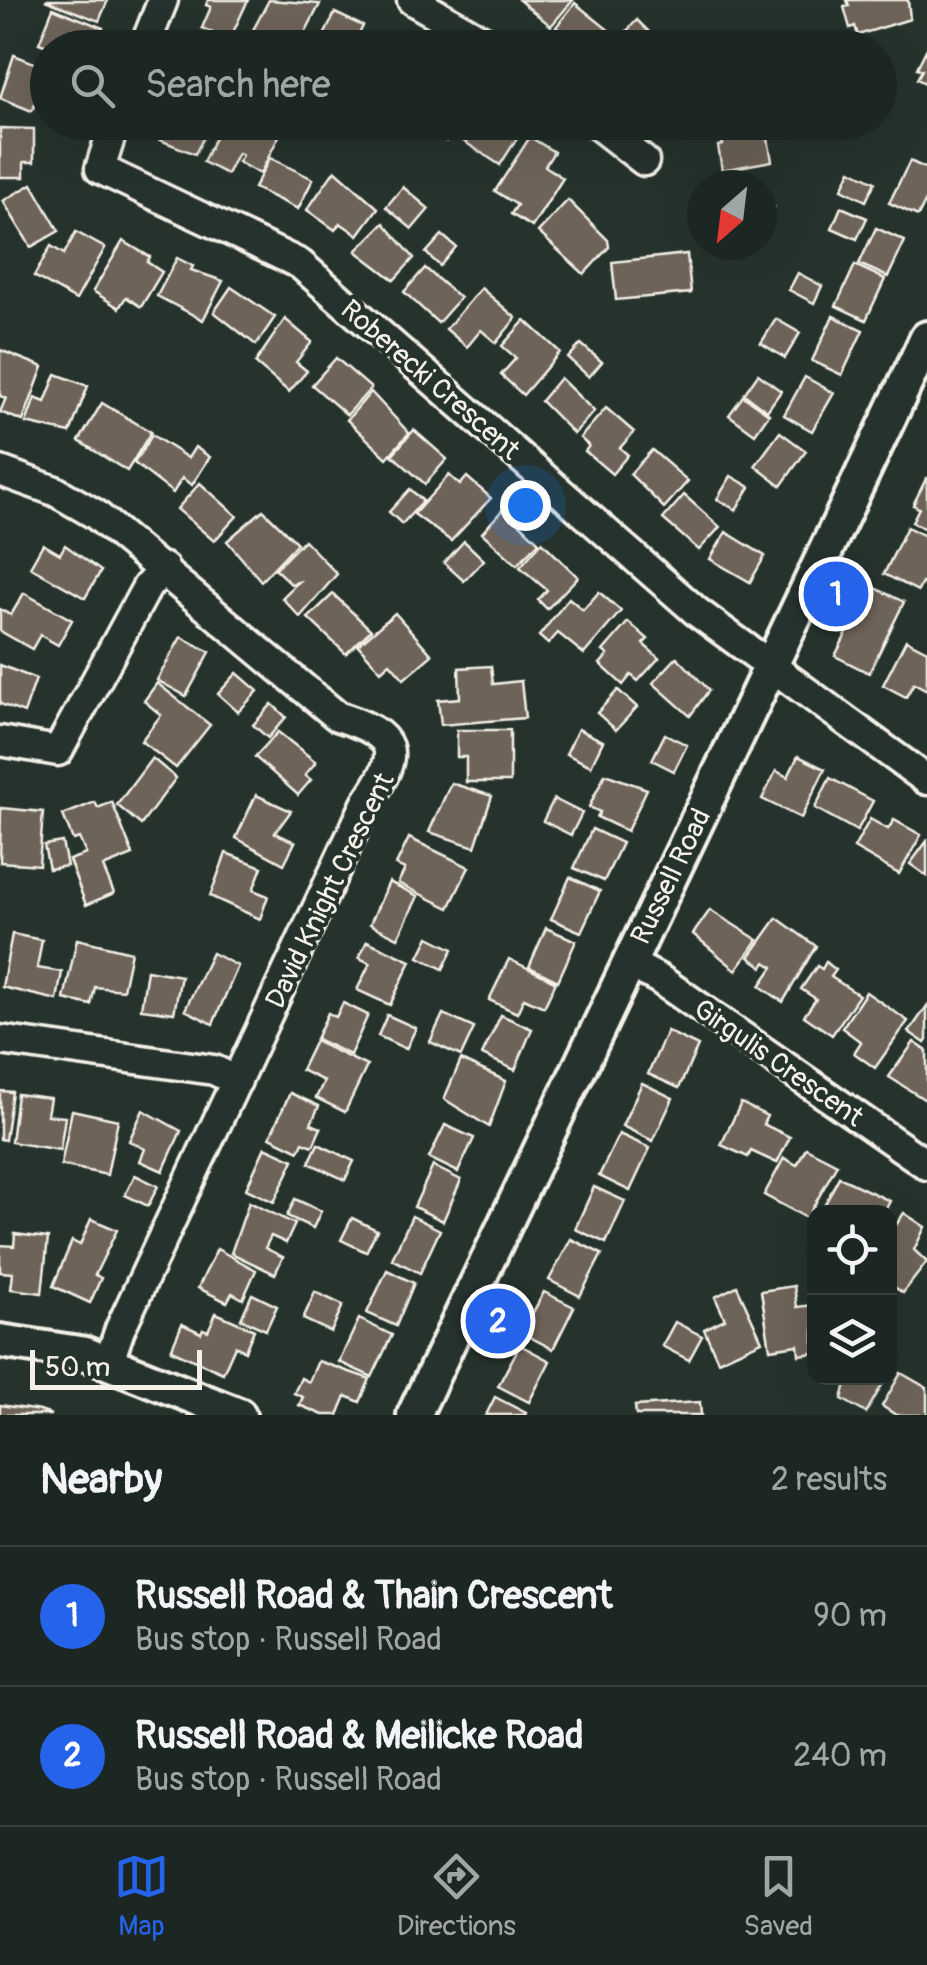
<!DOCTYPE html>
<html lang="en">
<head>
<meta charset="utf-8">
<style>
	:root { --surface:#1c2622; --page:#252e2a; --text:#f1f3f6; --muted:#a0a5a5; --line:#3a4340; --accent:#2563eb }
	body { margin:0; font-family:Pangolin,sans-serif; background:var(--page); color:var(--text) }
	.controls { position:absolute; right:30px; bottom:30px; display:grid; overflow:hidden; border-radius:20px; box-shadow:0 10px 40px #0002 }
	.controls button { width:90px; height:90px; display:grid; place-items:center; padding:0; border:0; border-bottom:2px solid var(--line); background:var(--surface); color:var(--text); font:50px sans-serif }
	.compass { position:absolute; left:687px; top:170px; width:90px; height:90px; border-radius:50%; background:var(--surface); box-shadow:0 10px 40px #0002; rotate:208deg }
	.scale { position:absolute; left:30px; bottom:25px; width:172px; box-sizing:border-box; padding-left:10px; border:5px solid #f4f1e8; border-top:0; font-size:28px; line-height:35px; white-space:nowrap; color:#f4f1e8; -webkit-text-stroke:8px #26332d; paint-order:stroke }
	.you { position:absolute; left:525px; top:505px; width:35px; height:35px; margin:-25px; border:8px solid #fff; border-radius:50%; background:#1a73e8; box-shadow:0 0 0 15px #1a73e833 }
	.badge { display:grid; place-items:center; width:65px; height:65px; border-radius:50%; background:var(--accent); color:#fff; font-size:32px; font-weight:700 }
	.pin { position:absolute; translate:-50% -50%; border:5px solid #fff; box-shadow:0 2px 10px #0006 }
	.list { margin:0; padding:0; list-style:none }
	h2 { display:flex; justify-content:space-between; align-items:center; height:130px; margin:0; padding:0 40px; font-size:42px }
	h2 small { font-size:32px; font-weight:400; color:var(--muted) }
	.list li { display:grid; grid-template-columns:65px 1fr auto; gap:30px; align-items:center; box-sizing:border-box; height:140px; padding:0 40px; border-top:2px solid var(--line) }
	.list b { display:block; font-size:38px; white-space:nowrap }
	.list p { margin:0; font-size:32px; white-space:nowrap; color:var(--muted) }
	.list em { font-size:32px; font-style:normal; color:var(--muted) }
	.icon { flex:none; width:55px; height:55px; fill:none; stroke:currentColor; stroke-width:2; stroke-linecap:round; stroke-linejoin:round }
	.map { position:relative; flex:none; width:927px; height:1415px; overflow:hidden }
	.search { position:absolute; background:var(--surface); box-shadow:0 10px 40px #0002; left:30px; right:30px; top:30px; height:110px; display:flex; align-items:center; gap:25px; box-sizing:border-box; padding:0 35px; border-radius:55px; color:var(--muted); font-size:38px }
	.sheet { height:410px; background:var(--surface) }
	nav { display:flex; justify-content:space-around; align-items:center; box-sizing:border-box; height:140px; border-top:2px solid var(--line); background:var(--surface); font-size:28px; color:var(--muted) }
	nav a { display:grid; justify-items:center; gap:5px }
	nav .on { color:var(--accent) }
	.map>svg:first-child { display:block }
</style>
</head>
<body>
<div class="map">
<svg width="927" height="1415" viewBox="0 0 927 1415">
	<rect width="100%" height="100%" fill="#26332d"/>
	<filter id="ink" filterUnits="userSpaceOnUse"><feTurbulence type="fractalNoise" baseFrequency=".01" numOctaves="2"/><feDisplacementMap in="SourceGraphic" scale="20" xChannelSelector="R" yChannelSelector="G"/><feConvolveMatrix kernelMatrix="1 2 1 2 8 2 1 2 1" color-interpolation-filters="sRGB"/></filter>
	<g filter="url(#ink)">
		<g fill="#6e6359" stroke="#f4f1e8" stroke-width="2.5">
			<polygon points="45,0 108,0 99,21"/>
			<polygon points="208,0 248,0 229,41 202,28 211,7 206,5"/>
			<polygon points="269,0 320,4 297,48 282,48 252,32"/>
			<polygon points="519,0 573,0 551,26"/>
			<polygon points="847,0 908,0 910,19 858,35 855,26 850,28 844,7 849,6"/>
			<polygon points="575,3 616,36 607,48 579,48 556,27"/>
			<polygon points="53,8 103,28 96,48 52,48 39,43"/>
			<polygon points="335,13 363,26 358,36 372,43 369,48 318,48"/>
			<polygon points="637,20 658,41 661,37 672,48 611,48"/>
			<polygon points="927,48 927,84 917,79 922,70 917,68"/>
			<polygon points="14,55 39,65 41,60 48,63 48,92 41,89 32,111 0,98"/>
			<polygon points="156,122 195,122 208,129 195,154 150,136"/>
			<polygon points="223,122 264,122 281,132 260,174 238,162 242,155 238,153 227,174 203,162"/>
			<polygon points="458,122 446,141 424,127 425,122"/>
			<polygon points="467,122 514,122 523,129 500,165 457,137"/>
			<polygon points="716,122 781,122 782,130 767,133 772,161 722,170 718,146 723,145"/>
			<polygon points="0,128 34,129 34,162 24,162 24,177 0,177"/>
			<polygon points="530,137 554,152 545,166 563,178 532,227 511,214 517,205 495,191"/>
			<polygon points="270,158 313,179 298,209 254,188"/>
			<polygon points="910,161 927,169 927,198 918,216 889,203"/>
			<polygon points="335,170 378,208 358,235 340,223 335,230 307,210"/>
			<polygon points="851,170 875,182 866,201 842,189"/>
			<polygon points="32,184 59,231 31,247 3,201"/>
			<polygon points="403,187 429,209 412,229 386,207"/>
			<polygon points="568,200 608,240 609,247 584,274 538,232"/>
			<polygon points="762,201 774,207 762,233"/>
			<polygon points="841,207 867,218 857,239 832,228"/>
			<polygon points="384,223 414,258 394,280 356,251"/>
			<polygon points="876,228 905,241 888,277 859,264"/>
			<polygon points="76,232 105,248 76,300 34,276 51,246 64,254"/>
			<polygon points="442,235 456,247 440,266 426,253"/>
			<polygon points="123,241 150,257 147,262 162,272 141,307 126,297 119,308 93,291"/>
			<polygon points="687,254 691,293 616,300 612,262"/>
			<polygon points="177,258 193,266 191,270 223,281 203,320 157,296"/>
			<polygon points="855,265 885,279 866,320 836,306"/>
			<polygon points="425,268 460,298 438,323 404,292"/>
			<polygon points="798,273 822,286 814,303 789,290"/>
			<polygon points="231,287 275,317 256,345 214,312"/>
			<polygon points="481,288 516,318 496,343 481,330 467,347 446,329"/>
			<polygon points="833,316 863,330 842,375 812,361"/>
			<polygon points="285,319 312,342 296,362 307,371 289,392 255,363"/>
			<polygon points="776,319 800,333 785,358 761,343"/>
			<polygon points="525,320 560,352 523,395 501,375 516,358 502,346"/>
			<polygon points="581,344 602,362 589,377 568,358"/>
			<polygon points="0,350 43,367 23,421 0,412 6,398 0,396"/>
			<polygon points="336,358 371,388 347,415 312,385"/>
			<polygon points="56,374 88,386 70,433 26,423 35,398 45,402"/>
			<polygon points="758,374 781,391 767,411 744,394"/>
			<polygon points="805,377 834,393 812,431 784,415"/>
			<polygon points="560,378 594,411 574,434 541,401"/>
			<polygon points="371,392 409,433 387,458 347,420"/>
			<polygon points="743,396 769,414 755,434 729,415"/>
			<polygon points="102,403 151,432 127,471 79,441"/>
			<polygon points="606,408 634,432 620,448 628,455 612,474 585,451 589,446 580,438"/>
			<polygon points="414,430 447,459 425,484 392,455"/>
			<polygon points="780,432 806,451 781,486 755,466"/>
			<polygon points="152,435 188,458 195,447 210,457 192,485 182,478 173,493 134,463"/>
			<polygon points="652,450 688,481 664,508 630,474"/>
			<polygon points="449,475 460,485 467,477 491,498 451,541 414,514"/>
			<polygon points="731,476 750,487 736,510 717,499"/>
			<polygon points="927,477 927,530 912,522 919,508 913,505"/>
			<polygon points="200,483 237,516 214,541 177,509"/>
			<polygon points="410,489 423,501 402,524 389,512"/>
			<polygon points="684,495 720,527 699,550 663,519"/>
			<polygon points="504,508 539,542 517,565 482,533"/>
			<polygon points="263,510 297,543 261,581 227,541"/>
			<polygon points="907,527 927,537 927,585 922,583 918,591 884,574"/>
			<polygon points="726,532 765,556 750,582 710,559"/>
			<polygon points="304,540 337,574 300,617 282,598 298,582 291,584 275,569"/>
			<polygon points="464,541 484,560 464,581 444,563"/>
			<polygon points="542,542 578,577 547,609 538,600 547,590 520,567"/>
			<polygon points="43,544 60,554 65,545 101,571 85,598 30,567"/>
			<polygon points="871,586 904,602 869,673 835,656"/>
			<polygon points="599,592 621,611 584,654 558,633 548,644 539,636 569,598 583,610"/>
			<polygon points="24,593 72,620 58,645 40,635 32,649 0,631 0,609 11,615"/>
			<polygon points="333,594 371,630 346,654 308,618"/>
			<polygon points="395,613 432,655 404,679 390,663 381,671 358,645"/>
			<polygon points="628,622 648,639 643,644 659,658 638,681 631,675 623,685 600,664 608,655 603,651"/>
			<polygon points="181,637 210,652 186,696 157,680"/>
			<polygon points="906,640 927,651 927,690 914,683 906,697 883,685"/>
			<polygon points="677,657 709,690 690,716 653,683"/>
			<polygon points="0,665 36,679 24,713 0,704"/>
			<polygon points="491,666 493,684 521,681 525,718 441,725 438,700 460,698 459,668"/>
			<polygon points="237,673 258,691 238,712 218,694"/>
			<polygon points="157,683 210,725 176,768 141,741 161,715 144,701"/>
			<polygon points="618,690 637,707 616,730 597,713"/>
			<polygon points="272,704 286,717 268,738 253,725"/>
			<polygon points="578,729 603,741 591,766 566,754"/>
			<polygon points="457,730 510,730 510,782 466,782 466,757 457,757"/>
			<polygon points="278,732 316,762 305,775 311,780 298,795 255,757"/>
			<polygon points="665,734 687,745 674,771 652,760"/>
			<polygon points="798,756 825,769 801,818 762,799 776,771 788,777"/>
			<polygon points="152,758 176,778 141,825 117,805"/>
			<polygon points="605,774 647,789 627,831 597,817 600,812 589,807"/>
			<polygon points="830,778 873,801 857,831 815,808"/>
			<polygon points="451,783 492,796 475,847 429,832"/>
			<polygon points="256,795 291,811 275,833 295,842 284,864 236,838"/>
			<polygon points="554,799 582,813 571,835 543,821"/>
			<polygon points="95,802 98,808 112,802 133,855 103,867 114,893 86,905 69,860 86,854 79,838 73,840 63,815"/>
			<polygon points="1,808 43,812 39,865 0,862"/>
			<polygon points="870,819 888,829 894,820 921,835 899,874 854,848"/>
			<polygon points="592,829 622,843 604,881 574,868"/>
			<polygon points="409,838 469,867 449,908 398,883 405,869 396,865"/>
			<polygon points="927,841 927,876 910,864"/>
			<polygon points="62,842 67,866 49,869 44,845"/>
			<polygon points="226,853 262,867 253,890 268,896 260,919 210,896"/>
			<polygon points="570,877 600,891 581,932 551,919"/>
			<polygon points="389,882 418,896 398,938 370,924"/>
			<polygon points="710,910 758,940 736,970 693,934"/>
			<polygon points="777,918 816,946 783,1002 760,986 773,967 766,962 763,967 749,957"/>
			<polygon points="546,928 576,941 558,981 529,967"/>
			<polygon points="12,934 42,940 37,968 62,972 57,1000 2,987"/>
			<polygon points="429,937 453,949 443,969 419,957"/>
			<polygon points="77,939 131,952 123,990 95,987 91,1005 64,999"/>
			<polygon points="367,941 411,961 390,1005 357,990 370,963 359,958"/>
			<polygon points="212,953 238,966 213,1024 185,1010"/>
			<polygon points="509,959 556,982 544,1007 524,998 517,1013 489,1000"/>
			<polygon points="826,962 836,970 831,977 859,995 832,1035 804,1016 816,999 801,989 817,966 822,969"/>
			<polygon points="147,970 181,976 174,1013 141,1009"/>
			<polygon points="866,992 908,1021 875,1068 854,1053 861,1042 842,1028"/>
			<polygon points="343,1003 368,1015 350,1055 316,1039 328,1013 336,1017"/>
			<polygon points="927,1006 927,1040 925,1043 909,1032"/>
			<polygon points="443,1014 474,1028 461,1056 430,1042"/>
			<polygon points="387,1015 416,1028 406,1049 378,1036"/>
			<polygon points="501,1015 532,1029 515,1070 482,1055"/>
			<polygon points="667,1031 698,1046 679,1088 648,1074"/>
			<polygon points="315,1041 367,1066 345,1112 316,1098 324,1081 301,1070"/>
			<polygon points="914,1042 927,1051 927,1101 889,1077"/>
			<polygon points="461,1060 506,1081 489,1127 444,1099"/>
			<polygon points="642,1083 673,1098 653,1141 622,1126"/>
			<polygon points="0,1091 12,1092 5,1140 0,1139"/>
			<polygon points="290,1093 319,1106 311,1124 321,1128 313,1146 303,1142 299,1151 270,1137"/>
			<polygon points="17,1094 50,1098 47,1115 65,1117 60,1150 11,1142"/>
			<polygon points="741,1103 767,1116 763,1124 790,1137 777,1163 751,1151 748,1157 721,1145"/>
			<polygon points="72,1110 118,1120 107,1175 61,1165"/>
			<polygon points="143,1110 181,1131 163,1171 140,1161 145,1149 129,1141"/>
			<polygon points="445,1125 474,1138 458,1172 429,1158"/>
			<polygon points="619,1134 650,1148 630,1191 599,1176"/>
			<polygon points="318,1144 354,1161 345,1180 309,1163"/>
			<polygon points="265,1147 294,1160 274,1202 246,1189"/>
			<polygon points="806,1148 837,1164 807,1218 764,1195 784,1158 797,1165"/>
			<polygon points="433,1166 461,1180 443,1221 414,1207"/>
			<polygon points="135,1175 158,1186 148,1206 125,1195"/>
			<polygon points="839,1177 890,1201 884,1212 838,1212 824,1206"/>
			<polygon points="594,1187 625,1201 606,1243 575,1229"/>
			<polygon points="295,1199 321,1211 313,1228 287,1216"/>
			<polygon points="249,1202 295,1224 286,1243 271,1236 265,1248 283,1257 275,1274 231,1253"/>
			<polygon points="904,1213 925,1227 914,1250 927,1262 903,1293 890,1284 894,1272 890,1269 890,1234"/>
			<polygon points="412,1216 440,1230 420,1273 392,1259"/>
			<polygon points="352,1218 377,1230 366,1252 341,1240"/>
			<polygon points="91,1219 117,1230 95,1275 101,1278 90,1303 53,1286 72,1241 80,1245"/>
			<polygon points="15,1234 48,1238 42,1293 11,1289 13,1273 0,1272 0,1245 14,1246"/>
			<polygon points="571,1239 602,1254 580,1296 549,1280"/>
			<polygon points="217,1249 256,1270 243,1299 232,1293 227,1302 198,1288"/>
			<polygon points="387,1270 414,1283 396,1326 367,1313"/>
			<polygon points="737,1286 762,1341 718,1361 704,1329 725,1319 715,1297"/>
			<polygon points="794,1286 797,1307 814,1305 814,1353 799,1355 798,1345 770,1349 761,1291"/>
			<polygon points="315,1292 343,1305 331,1332 303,1319"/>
			<polygon points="544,1292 574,1307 553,1349 522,1333"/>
			<polygon points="252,1294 277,1306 266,1330 241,1319"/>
			<polygon points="216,1313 254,1330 245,1351 235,1346 223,1373 171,1350 182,1324 201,1333 203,1329 208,1331"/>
			<polygon points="359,1319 392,1335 372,1377 339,1362"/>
			<polygon points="675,1322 702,1336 689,1360 662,1346"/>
			<polygon points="520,1345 550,1361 529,1402 498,1386"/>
			<polygon points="318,1361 370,1379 360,1402 346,1396 338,1415 323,1415 299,1405 303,1397 294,1393 301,1378 309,1382"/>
			<polygon points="901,1373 927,1388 927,1415 896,1415 882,1406"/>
			<polygon points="834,1378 886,1378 866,1413 842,1399 846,1384"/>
			<polygon points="495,1397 526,1413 525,1415 486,1415"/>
			<polygon points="700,1402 701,1415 636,1415 635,1406"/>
			<polygon points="0,1405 40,1411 51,1415 0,1415"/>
		</g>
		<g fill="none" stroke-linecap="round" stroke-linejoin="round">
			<defs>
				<g id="minor">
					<polyline points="412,0 496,48"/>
					<polyline points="144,48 163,0"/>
					<polyline points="115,122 100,169 300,264 697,612 927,780"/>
					<polyline points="594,122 644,161"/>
					<path d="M0,471l55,20 40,23 242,202c61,19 65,35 30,86l-247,527 -11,32"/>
					<polyline points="0,741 58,751 147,587 164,568"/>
					<polyline points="629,963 659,979 927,1165"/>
					<polyline points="0,1040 214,1070 237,1081"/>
				</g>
				<g id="tertiary">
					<polyline points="0,1341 86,1354 239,1415"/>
					<polyline points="414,1415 927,338"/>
				</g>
			</defs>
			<use href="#minor" stroke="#f4f1e8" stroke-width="35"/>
			<use href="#tertiary" stroke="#f4f1e8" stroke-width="40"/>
			<use href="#minor" stroke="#26332d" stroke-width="28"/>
			<use href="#tertiary" stroke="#26332d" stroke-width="32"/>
		</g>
	</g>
	<g text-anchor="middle" stroke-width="8" stroke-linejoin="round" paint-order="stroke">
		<g font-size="28" fill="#f4f1e8" stroke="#26332d">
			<text transform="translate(431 379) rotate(41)" y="10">Roberecki Crescent</text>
			<text transform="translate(670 876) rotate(-64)" y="10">Russell Road</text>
			<text transform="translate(329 890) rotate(-64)" y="10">David Knight Crescent</text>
			<text transform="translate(779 1062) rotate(35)" y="10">Girgulis Crescent</text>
		</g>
	</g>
</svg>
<div class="controls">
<button><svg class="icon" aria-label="locate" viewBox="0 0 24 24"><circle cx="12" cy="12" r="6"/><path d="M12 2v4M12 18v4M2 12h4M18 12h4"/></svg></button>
<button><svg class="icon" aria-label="layers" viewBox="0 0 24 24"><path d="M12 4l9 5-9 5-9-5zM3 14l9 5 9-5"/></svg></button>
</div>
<svg class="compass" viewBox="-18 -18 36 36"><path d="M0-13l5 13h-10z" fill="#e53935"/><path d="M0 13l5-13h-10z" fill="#a0a5a5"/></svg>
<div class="scale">50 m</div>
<div class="you"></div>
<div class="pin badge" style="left:836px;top:594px">1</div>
<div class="pin badge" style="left:498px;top:1321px">2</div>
<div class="search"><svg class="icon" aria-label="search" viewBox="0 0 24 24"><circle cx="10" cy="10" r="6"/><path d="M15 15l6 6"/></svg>Search here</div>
</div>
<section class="sheet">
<h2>Nearby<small>2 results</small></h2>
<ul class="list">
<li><span class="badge">1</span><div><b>Russell Road &amp; Thain Crescent</b><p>Bus stop · Russell Road</p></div><em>90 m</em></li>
<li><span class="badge">2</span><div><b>Russell Road &amp; Meilicke Road</b><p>Bus stop · Russell Road</p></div><em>240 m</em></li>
</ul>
</section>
<nav>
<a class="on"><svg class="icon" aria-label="map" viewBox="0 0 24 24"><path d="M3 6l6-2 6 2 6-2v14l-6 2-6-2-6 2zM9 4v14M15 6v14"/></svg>Map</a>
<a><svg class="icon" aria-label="directions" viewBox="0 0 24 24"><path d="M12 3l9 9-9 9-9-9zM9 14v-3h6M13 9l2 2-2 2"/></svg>Directions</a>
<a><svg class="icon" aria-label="saved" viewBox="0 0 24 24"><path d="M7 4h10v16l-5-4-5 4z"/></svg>Saved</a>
</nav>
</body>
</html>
